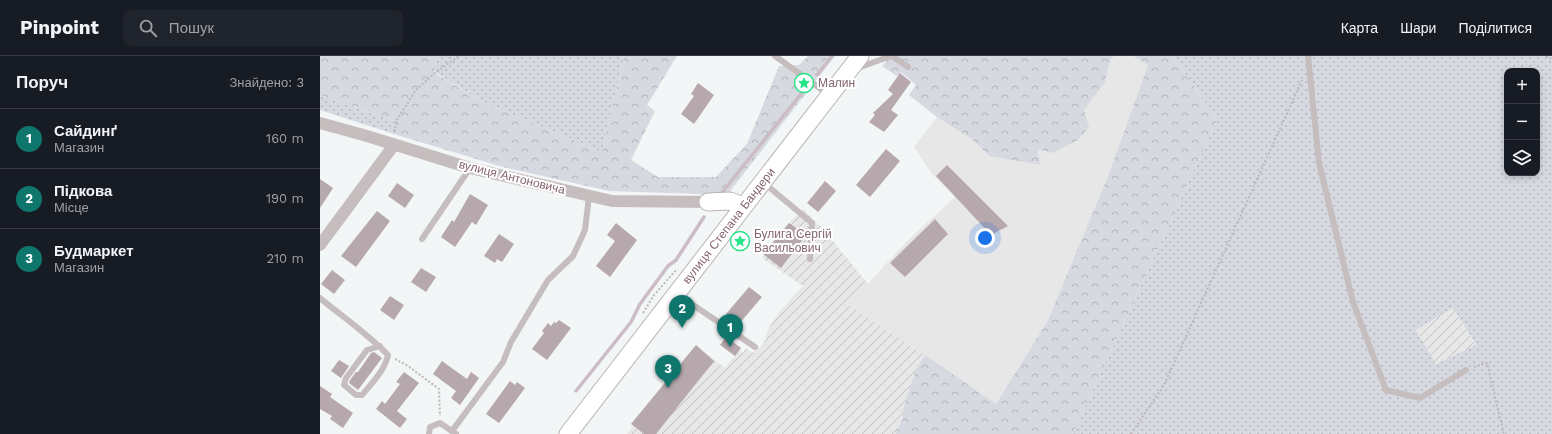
<!DOCTYPE html>
<html lang="uk">
<head>
<meta charset="utf-8">
<style>
	:root { --surface:#171b24; --page:#20242c; --text:#f1f3f6; --muted:#9ea1a6; --line:#363941; --accent:#0f766e }
	body { margin:0; font-family:"Work Sans",sans-serif; background:var(--page); color:var(--text) }
	.controls { position:absolute; right:12px; top:12px; display:grid; overflow:hidden; border-radius:8px; box-shadow:0 2px 6px #0003 }
	.controls button { width:36px; height:36px; display:grid; place-items:center; padding:0; border:0; border-bottom:1px solid var(--line); background:var(--surface); color:var(--text); font:20px sans-serif }
	.you { position:absolute; left:665px; top:182px; width:14px; height:14px; margin:-10px; border:3px solid #fff; border-radius:50%; background:#1a73e8; box-shadow:0 0 0 6px #1a73e833 }
	.badge { display:grid; place-items:center; width:26px; height:26px; border-radius:50%; background:var(--accent); color:#fff; font-size:13px; font-weight:700 }
	.pin { position:absolute; translate:-50% -33px; filter:drop-shadow(0 1px 2px #0008) }
	.pin::after { content:''; position:absolute; top:21px; width:14px; height:12px; background:inherit; clip-path:polygon(0 0,100% 0,50% 100%) }
	.list { margin:0; padding:0; list-style:none }
	h2 { display:flex; justify-content:space-between; align-items:center; height:52px; margin:0; padding:0 16px; font-size:17px }
	h2 small { font-size:13px; font-weight:400; color:var(--muted) }
	.list li { display:grid; grid-template-columns:26px 1fr auto; gap:12px; align-items:center; box-sizing:border-box; height:60px; padding:0 16px; border-top:1px solid var(--line) }
	.list b { display:block; font-size:15px; white-space:nowrap }
	.list p { margin:0; font-size:13px; white-space:nowrap; color:var(--muted) }
	.list em { font-size:13px; font-style:normal; color:var(--muted) }
	.icon { flex:none; width:22px; height:22px; fill:none; stroke:currentColor; stroke-width:2; stroke-linecap:round; stroke-linejoin:round }
	.map { position:relative; flex:none; width:1232px; height:378px; overflow:hidden }
	header { display:flex; align-items:center; gap:24px; box-sizing:border-box; height:56px; padding:0 20px; background:var(--surface); border-bottom:1px solid var(--line) }
	header strong { font-size:19px }
	nav { display:flex; gap:22px; margin-inline-start:auto; font-size:14px }
	.search { width:280px; height:36px; background:var(--page); display:flex; align-items:center; gap:10px; box-sizing:border-box; padding:0 14px; border-radius:8px; color:var(--muted); font-size:15px }
	main { display:flex }
	aside { flex:1; background:var(--surface) }
	.map>svg:first-child { display:block }
</style>
</head>
<body>
<header>
<strong>Pinpoint</strong>
<div class="search"><svg class="icon" aria-label="search" viewBox="0 0 24 24"><circle cx="10" cy="10" r="6"/><path d="M15 15l6 6"/></svg>Пошук</div>
<nav><a>Карта</a><a>Шари</a><a>Поділитися</a></nav>
</header>
<main>
<aside>
<h2>Поруч<small>Знайдено: 3</small></h2>
<ul class="list">
<li><span class="badge">1</span><div><b>Сайдинґ</b><p>Магазин</p></div><em>160 m</em></li>
<li><span class="badge">2</span><div><b>Підкова</b><p>Місце</p></div><em>190 m</em></li>
<li><span class="badge">3</span><div><b>Будмаркет</b><p>Магазин</p></div><em>210 m</em></li>
</ul>
</aside>
<div class="map">
<svg width="1232" height="378" viewBox="0 0 1232 378">
	<defs>
		<pattern id="industrial-furrows" width="10" height="10" patternUnits="userSpaceOnUse"><rect width="10" height="10" fill="#e7e7e7"/><path d="M-1 1l2-2M0 10L10 0M9 11l2-2" fill="none" stroke="#c1bfbf"/></pattern>
		<pattern id="grass-dots" width="8" height="8" patternUnits="userSpaceOnUse"><rect width="8" height="8" fill="#d7d9e1"/><path d="M2 2h.1M6 6h.1" fill="none" stroke="#b4b4bb" stroke-width="1.8" stroke-linecap="round"/></pattern>
		<pattern id="forest-crowns" width="20" height="18" patternUnits="userSpaceOnUse"><rect width="20" height="18" fill="#d7d9e1"/><path d="M2 6a3 3 0 1 1 6 0M12 15a3 3 0 1 1 6 0" fill="none" stroke="#b4b4bb"/></pattern>
	</defs>
	<rect width="100%" height="100%" fill="#f3f6f7"/>
	<polygon fill="#e7e7e7" points="593,0 813,0 828,9 788,120 728,264 676,348 528,249 589,183 635,141 612,118 594,91 617,61 589,39 610,13"/>
	<g fill="url(#industrial-furrows)">
		<polygon points="483,153 503,173 548,228 529,249 605,299 596,313 584,354 583,362 575,378 307,378 313,370 320,375 384,296 405,312 419,294 423,297 426,293 433,297 442,289 446,283 445,281 450,270 459,256 483,230 442,202 470,166"/>
		<polygon points="1133,252 1156,290 1116,308 1096,274"/>
	</g>
	<g fill="url(#grass-dots)" fill-rule="evenodd">
		<polygon points="119,0 304,0 282,96 161,45 113,15"/>
		<path d="M853,0h379v378h-479l144,-314zM1187,15h30v102h-30zM1133,252l23,37 -40,19 -20,-34z"/>
		<polygon points="0,39 74,65 77,79 0,54"/>
	</g>
	<g fill="url(#forest-crowns)">
		<polygon points="0,0 119,0 113,16 161,45 282,96 304,0 357,0 327,49 335,55 311,104 338,121 396,121 427,88 459,10 479,9 488,0 515,0 407,139 289,135 183,111 77,79 74,65 0,39"/>
		<polygon points="571,0 794,0 790,4 785,26 764,54 769,71 758,84 733,97 717,93 721,109 669,100 652,83 617,61 589,39 596,29 581,16 577,20 562,10"/>
		<polygon points="813,0 853,0 897,64 753,378 575,378 583,362 583,354 596,313 605,299 676,348 728,264 788,120 828,9"/>
	</g>
	<g fill="none" stroke-linecap="round" stroke-linejoin="round">
		<g stroke="#ccbcc4" stroke-width="3.5">
			<polyline points="497,19 512,0"/>
			<polyline points="400,139 485,33"/>
			<polyline points="256,335 311,266 320,248 348,210 356,204 384,161"/>
		</g>
	</g>
	<g fill="#b7a8ad">
		<polygon points="580,17 591,26 571,54 578,59 564,76 549,66 555,59 553,57 573,38 568,34"/>
		<polygon points="378,27 394,39 374,68 361,58 374,40 371,38"/>
		<polygon points="566,93 580,105 550,141 536,129"/>
		<polygon points="627,109 688,170 671,179 616,120"/>
		<polygon points="0,123 13,132 0,152"/>
		<polygon points="505,125 516,135 498,156 487,147"/>
		<polygon points="77,127 94,139 85,152 68,140"/>
		<polygon points="150,138 168,149 156,169 152,166 135,191 121,181 132,164 134,166"/>
		<polygon points="57,155 70,165 36,211 21,200"/>
		<polygon points="615,163 628,178 585,221 570,207"/>
		<polygon points="296,167 317,184 290,221 276,210 295,185 287,179"/>
		<polygon points="469,167 486,179 461,212 443,198"/>
		<polygon points="179,178 194,188 182,206 177,203 175,207 164,200"/>
		<polygon points="101,212 116,221 106,236 91,226"/>
		<polygon points="12,214 25,224 14,238 1,228"/>
		<polygon points="429,231 442,241 419,268 406,258"/>
		<polygon points="70,240 84,249 74,264 60,254"/>
		<polygon points="239,264 251,272 227,304 212,293 224,277 222,275 228,267 231,270 234,266 236,267"/>
		<polygon points="406,281 421,292 415,300 400,289"/>
		<polygon points="376,289 394,305 336,378 324,378 311,368"/>
		<polygon points="54,296 62,302 38,334 29,327 30,324 36,316 38,316 51,297"/>
		<polygon points="19,304 29,310 21,322 11,315"/>
		<polygon points="122,305 147,323 151,316 159,322 140,349 131,342 136,335 113,318"/>
		<polygon points="84,316 99,327 77,355 87,363 80,372 56,353 62,345 65,348 80,328 76,326"/>
		<polygon points="190,325 195,329 197,326 205,332 179,367 166,358"/>
		<polygon points="0,330 12,338 10,341 33,357 23,372 10,363 12,360 0,353"/>
	</g>
	<g fill="none" stroke-linecap="round" stroke-linejoin="round">
		<defs>
			<g id="secondary">
				<polyline points="388,146 410,145 423,150"/>
				<path id="s1" d="M248,378l292,-378"/>
			</g>
		</defs>
		<use href="#secondary" stroke="#bcb2b5" stroke-width="19"/>
		<g stroke="#beb7b9" stroke-width="2" stroke-dasharray="2 2" stroke-linecap="butt">
			<polyline points="1226,0 1232,3"/>
			<polyline points="75,76 76,65 96,34 115,17 139,0"/>
			<polyline points="323,257 334,239 356,214"/>
			<polyline points="75,303 88,310 119,333 120,360"/>
			<polyline points="1154,311 1167,307 1184,378"/>
			<polyline points="811,378 844,329 982,24"/>
		</g>
		<g stroke="#c6bdbf" stroke-width="6">
			<polyline points="455,0 508,38"/>
			<polyline points="572,0 588,11"/>
			<polyline points="988,0 999,107 1033,246 1066,334 1100,342 1146,314"/>
			<polyline points="535,13 571,0"/>
			<polyline points="444,127 492,167 490,203"/>
			<polyline points="102,183 150,112"/>
			<polyline points="357,238 435,291"/>
			<path d="M0,242c23,19 48,36 68,57 -3,15 -16,28 -26,40h-6l-12,-10 2,-7 21,-28 13,-4"/>
			<polyline points="132,375 183,306 191,286 228,224 253,200 265,174 269,140"/>
			<polyline points="109,378 110,371 120,367 136,378"/>
		</g>
		<g stroke="#c6bdbf" stroke-width="12">
			<polyline points="0,67 47,80 150,112 292,145 388,146"/>
			<polyline points="0,189 74,89"/>
		</g>
		<use href="#secondary" stroke="#fff" stroke-width="17"/>
	</g>
	<defs>
		<symbol id="sight-ring" viewBox="-11 -11 22 22"><circle r="9.5" fill="#fff" stroke="#26e488" stroke-width="1.5"/><path d="M0-6L1.8-2.2L6-1.7L2.9 1.2L3.7 5.4L0 3.3L-3.7 5.4L-2.9 1.2L-6-1.7L-1.8-2.2Z" fill="#26e488"/></symbol>
	</defs>
	<g fill-rule="evenodd">
		<use href="#sight-ring" x="473" y="16" width="22" height="22"/>
		<use href="#sight-ring" x="409" y="174" width="22" height="22"/>
	</g>
	<g text-anchor="middle" stroke-width="4" stroke-linejoin="round" paint-order="stroke">
		<g font-size="12" fill="#85656e" stroke="#fff" text-anchor="start">
			<text x="498" y="31">Малин</text>
			<text x="434" y="182">Булига Сергій<tspan x="434" dy="14">Васильович</tspan></text>
		</g>
		<g font-size="12" fill="#85656e" stroke="#fff">
			<text transform="translate(192 121) rotate(14)" y="4">вулиця Антоновича</text>
			<text dy="4" stroke="none"><textPath href="#s1" startOffset="263">вулиця Степана Бандери</textPath></text>
		</g>
	</g>
</svg>
<div class="controls">
<button>+</button>
<button>−</button>
<button><svg class="icon" aria-label="layers" viewBox="0 0 24 24"><path d="M12 4l9 5-9 5-9-5zM3 14l9 5 9-5"/></svg></button>
</div>
<div class="you"></div>
<div class="pin badge" style="left:410px;top:291px">1</div>
<div class="pin badge" style="left:362px;top:272px">2</div>
<div class="pin badge" style="left:348px;top:332px">3</div>
</div>
</main>
</body>
</html>
